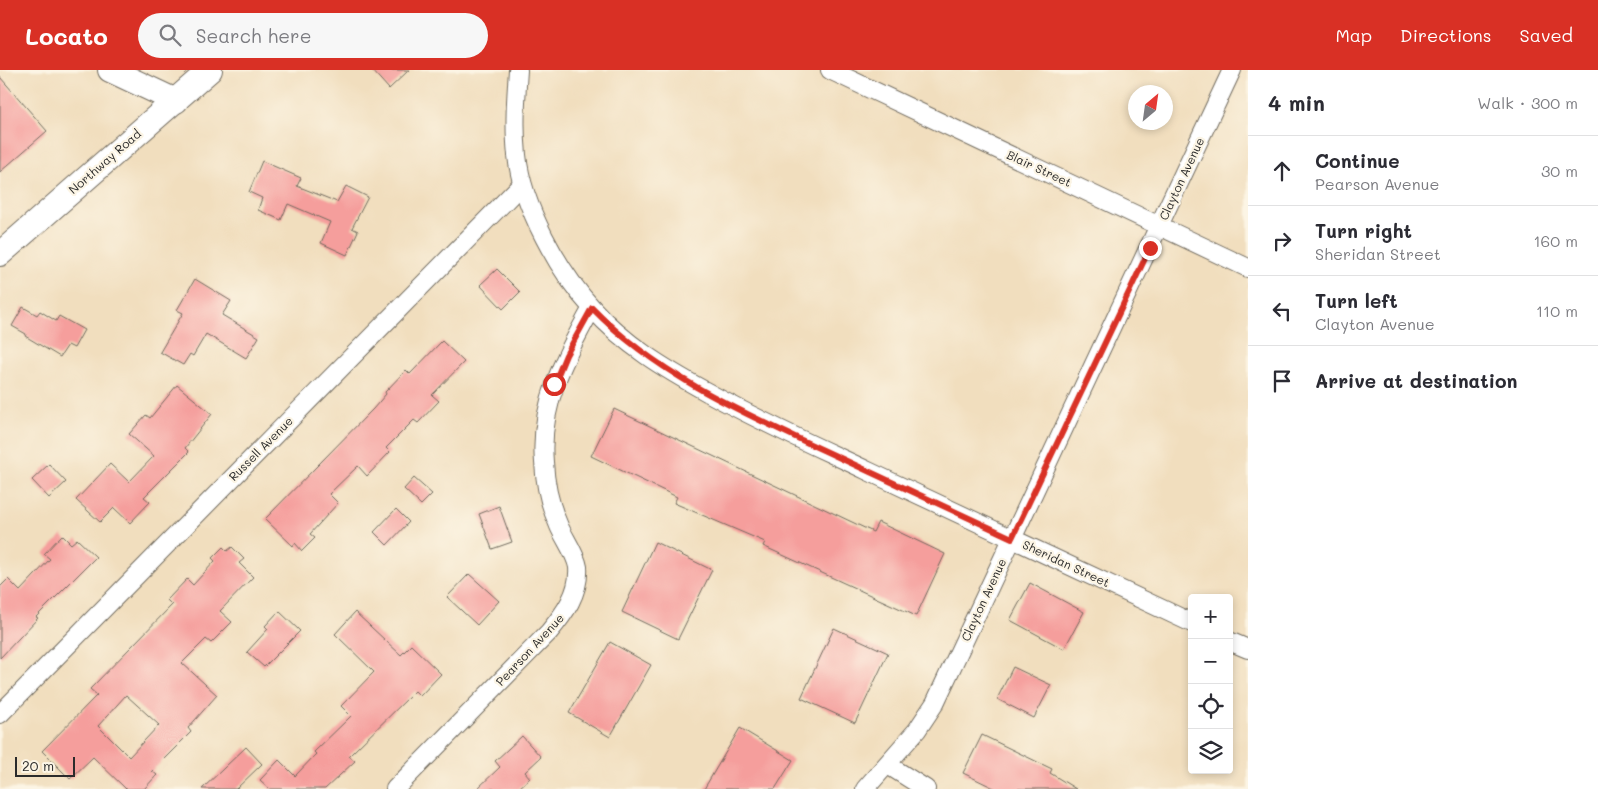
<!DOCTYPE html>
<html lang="en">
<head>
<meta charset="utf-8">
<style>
	:root { --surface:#fff; --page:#f7f7f7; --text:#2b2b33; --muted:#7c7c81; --line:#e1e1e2; --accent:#d93025 }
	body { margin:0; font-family:Mali,sans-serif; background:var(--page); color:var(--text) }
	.controls { position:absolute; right:15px; bottom:15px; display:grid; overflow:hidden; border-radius:5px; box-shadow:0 2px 8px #0003 }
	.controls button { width:45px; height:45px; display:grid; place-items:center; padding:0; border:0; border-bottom:1px solid var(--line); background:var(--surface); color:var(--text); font:25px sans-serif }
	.compass { position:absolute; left:1128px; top:15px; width:45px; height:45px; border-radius:50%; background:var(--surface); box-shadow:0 2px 8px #0003; rotate:29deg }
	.scale { position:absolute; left:15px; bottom:12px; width:60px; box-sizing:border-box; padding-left:5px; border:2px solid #2b2b2b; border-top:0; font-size:14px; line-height:18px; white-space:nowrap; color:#2b2b2b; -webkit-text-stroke:4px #fcf5e5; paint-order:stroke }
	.stop { position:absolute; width:15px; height:15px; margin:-11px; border:4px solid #d93025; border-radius:50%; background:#fff }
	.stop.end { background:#d93025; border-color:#fff; box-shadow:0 1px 5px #0008 }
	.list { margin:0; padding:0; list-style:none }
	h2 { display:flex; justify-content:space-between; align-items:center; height:65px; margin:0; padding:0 20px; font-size:21px }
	h2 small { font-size:16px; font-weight:400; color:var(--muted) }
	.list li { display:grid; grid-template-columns:32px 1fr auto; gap:15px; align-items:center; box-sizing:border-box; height:70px; padding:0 20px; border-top:1px solid var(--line) }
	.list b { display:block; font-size:19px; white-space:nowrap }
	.list p { margin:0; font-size:16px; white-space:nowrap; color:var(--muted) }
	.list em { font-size:16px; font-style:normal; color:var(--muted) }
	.icon { flex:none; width:28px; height:28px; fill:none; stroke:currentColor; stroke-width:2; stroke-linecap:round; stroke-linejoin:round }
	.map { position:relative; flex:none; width:1248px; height:719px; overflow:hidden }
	header { display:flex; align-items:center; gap:30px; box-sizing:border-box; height:70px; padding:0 25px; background:var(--accent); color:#fff }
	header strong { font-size:24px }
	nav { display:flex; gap:28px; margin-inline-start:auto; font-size:18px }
	.search { width:350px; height:45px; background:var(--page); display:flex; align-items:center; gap:12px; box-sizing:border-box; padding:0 18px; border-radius:28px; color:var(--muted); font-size:19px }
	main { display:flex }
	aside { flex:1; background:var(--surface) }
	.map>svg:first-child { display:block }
</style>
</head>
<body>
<header>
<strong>Locato</strong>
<div class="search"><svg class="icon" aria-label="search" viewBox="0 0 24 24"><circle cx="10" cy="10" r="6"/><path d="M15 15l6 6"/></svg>Search here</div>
<nav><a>Map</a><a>Directions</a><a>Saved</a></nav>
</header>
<main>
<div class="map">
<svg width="1248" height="719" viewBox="0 0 1248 719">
	<rect width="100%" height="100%" fill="#fcf5e5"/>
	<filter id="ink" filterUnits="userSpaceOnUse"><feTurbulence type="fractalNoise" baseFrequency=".02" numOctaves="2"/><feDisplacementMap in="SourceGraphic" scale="10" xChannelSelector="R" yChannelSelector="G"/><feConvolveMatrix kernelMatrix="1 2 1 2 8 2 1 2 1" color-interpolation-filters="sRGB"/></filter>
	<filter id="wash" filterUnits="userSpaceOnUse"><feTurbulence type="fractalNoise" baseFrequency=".0096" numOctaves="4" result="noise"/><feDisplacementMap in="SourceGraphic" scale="20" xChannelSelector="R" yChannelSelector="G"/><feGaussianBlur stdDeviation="1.12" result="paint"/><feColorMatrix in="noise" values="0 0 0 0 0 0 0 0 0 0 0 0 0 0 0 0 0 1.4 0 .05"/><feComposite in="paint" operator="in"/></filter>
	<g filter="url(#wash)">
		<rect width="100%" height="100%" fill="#f1debe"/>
		<g id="blocks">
			<g fill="#f59e9c" fill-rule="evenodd">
				<polygon points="372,0 409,0 389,19"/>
				<polygon points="0,7 47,61 0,102"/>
				<polygon points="262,91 301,108 297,116 337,132 346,116 368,127 352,158 358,161 347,185 321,173 330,152 288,134 281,150 258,140 262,128 249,122"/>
				<polygon points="497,199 520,222 503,239 480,215"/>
				<polygon points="195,209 231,231 222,245 259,267 246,288 206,264 193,286 190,284 183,295 160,282 183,243 177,240"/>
				<polygon points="23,237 37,245 40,241 56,251 59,246 84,260 74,278 68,275 60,287 25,266 26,264 12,256"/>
				<polygon points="442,271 464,292 432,325 439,331 418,353 414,350 386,378 390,382 367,406 358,396 329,424 338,433 310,464 315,468 302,481 295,473 293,476 265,449 373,339 386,324 385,322 406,300 410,304"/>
				<polygon points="177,315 212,344 185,378 189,382 144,427 150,432 130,453 114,438 100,452 76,430 110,394 129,412 154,386 129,364 146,345 150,348"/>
				<polygon points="614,339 873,462 878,452 945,484 916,546 763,476 765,472 674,433 677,427 591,386"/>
				<polygon points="49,394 66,412 49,428 32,410"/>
				<polygon points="414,408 432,424 421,435 404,419"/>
				<polygon points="499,436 512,472 492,479 479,444"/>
				<polygon points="396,439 409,452 387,475 374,462"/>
				<polygon points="62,465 71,474 77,469 96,487 36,547 38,548 0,588 0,517 8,509 20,521 50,489 44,484"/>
				<polygon points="655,472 712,500 678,569 622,542"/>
				<path d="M223,477l4,4 5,-4 12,12 -5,4 14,14 -33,34 12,11 -21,21 -5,-4 -24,24 35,32 -29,33 3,4 -39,39 5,4 -13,14h-18l-33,-32 -23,22 -28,-28 55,-56 -7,-6 82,-84 -5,-5 20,-21 6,6 22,-24 -3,-3zM126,625l33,30 -30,32 -31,-31z"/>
				<polygon points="469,504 499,531 477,555 447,527"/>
				<polygon points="1030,513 1084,542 1064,579 1010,550"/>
				<polygon points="279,541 300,561 264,597 247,582 268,559 265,556"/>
				<polygon points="355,542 401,585 411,575 441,604 420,626 415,621 349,686 355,691 325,719 270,719 260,710 279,690 295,706 316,684 314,682 351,646 341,636 374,602 335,564"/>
				<polygon points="834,558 888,583 855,653 801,628"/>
				<polygon points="610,572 651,595 610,667 569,643"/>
				<polygon points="1013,597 1051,615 1034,648 997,629"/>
				<polygon points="740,658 793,690 775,719 704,719"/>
				<polygon points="982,665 1052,699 1050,703 1076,719 996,719 963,703"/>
				<polygon points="522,666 541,687 525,702 530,708 518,719 477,719 500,697 495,691"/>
				<polygon points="246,677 262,694 236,719 202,719"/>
			</g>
		</g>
	</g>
	<g filter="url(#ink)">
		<use href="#blocks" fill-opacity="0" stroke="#706a5e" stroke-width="1"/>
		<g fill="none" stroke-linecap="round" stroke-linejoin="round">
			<defs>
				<g id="street">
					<path d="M518,0c-2,28 -4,57 -1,85 5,51 42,117 76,154 32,36 72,60 114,83 52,29 106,53 161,79 108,50 216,101 324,152"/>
					<polyline points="830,0 1248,198"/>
					<polyline points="1229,571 1248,579"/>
					<polyline points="0,644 522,114"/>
					<polyline points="888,695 926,719"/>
					<path d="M395,719l154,-157c15,-18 31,-39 29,-65 -2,-13 -14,-29 -19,-41 -9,-20 -14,-43 -15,-64 -5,-57 21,-106 48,-154"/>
					<polyline points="865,719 917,660 935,633 1232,0"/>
				</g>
				<g id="secondary">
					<polyline points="110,0 176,31"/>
					<polyline points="0,184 210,0"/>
				</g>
			</defs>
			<use href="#street" stroke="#706a5e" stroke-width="20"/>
			<use href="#secondary" stroke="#706a5e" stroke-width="26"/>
			<use href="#street" stroke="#fff" stroke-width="18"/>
			<use href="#secondary" stroke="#fff" stroke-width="24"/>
		</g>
	</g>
	<g fill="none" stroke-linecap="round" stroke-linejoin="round" filter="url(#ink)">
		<path stroke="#d93025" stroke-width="6" d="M554,314l12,-29 26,-47c64,66 149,104 231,142 63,29 126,59 189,88l138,-290"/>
	</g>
	<g text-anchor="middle" stroke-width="4.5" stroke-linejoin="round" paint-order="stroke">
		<g font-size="12" fill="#2b2b2b" stroke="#fcf5e5">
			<text transform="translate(105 92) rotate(-41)" y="4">Northway Road</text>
			<text transform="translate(1039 99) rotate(25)" y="4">Blair Street</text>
			<text transform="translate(1182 109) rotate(-65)" y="4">Clayton Avenue</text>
			<text transform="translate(261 379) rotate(-45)" y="4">Russell Avenue</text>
			<text transform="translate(1066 494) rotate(25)" y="4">Sheridan Street</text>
			<text transform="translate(984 530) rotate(-65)" y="4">Clayton Avenue</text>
			<text transform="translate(530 580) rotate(-47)" y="4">Pearson Avenue</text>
		</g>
	</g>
</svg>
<div class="controls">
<button>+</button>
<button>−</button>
<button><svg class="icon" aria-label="locate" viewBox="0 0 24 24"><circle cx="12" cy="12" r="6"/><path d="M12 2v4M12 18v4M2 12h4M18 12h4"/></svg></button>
<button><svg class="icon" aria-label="layers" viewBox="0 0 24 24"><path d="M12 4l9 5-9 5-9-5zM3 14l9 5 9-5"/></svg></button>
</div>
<svg class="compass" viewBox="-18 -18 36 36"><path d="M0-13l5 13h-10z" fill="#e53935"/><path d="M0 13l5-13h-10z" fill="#7c7c81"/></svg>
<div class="scale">20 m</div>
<div class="stop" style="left:554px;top:314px"></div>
<div class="stop end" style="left:1150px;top:178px"></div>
</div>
<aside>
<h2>4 min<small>Walk · 300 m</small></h2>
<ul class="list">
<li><svg class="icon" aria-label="ahead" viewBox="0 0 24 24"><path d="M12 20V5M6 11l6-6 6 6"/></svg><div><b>Continue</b><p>Pearson Avenue</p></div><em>30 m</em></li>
<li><svg class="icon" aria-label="right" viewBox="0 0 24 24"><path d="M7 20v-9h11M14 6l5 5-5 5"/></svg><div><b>Turn right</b><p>Sheridan Street</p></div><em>160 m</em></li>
<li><svg class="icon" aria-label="left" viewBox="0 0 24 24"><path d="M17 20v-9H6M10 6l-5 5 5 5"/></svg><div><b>Turn left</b><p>Clayton Avenue</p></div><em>110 m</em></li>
<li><svg class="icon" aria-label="arrive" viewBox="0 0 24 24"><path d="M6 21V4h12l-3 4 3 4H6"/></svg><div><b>Arrive at destination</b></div></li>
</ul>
</aside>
</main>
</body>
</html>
